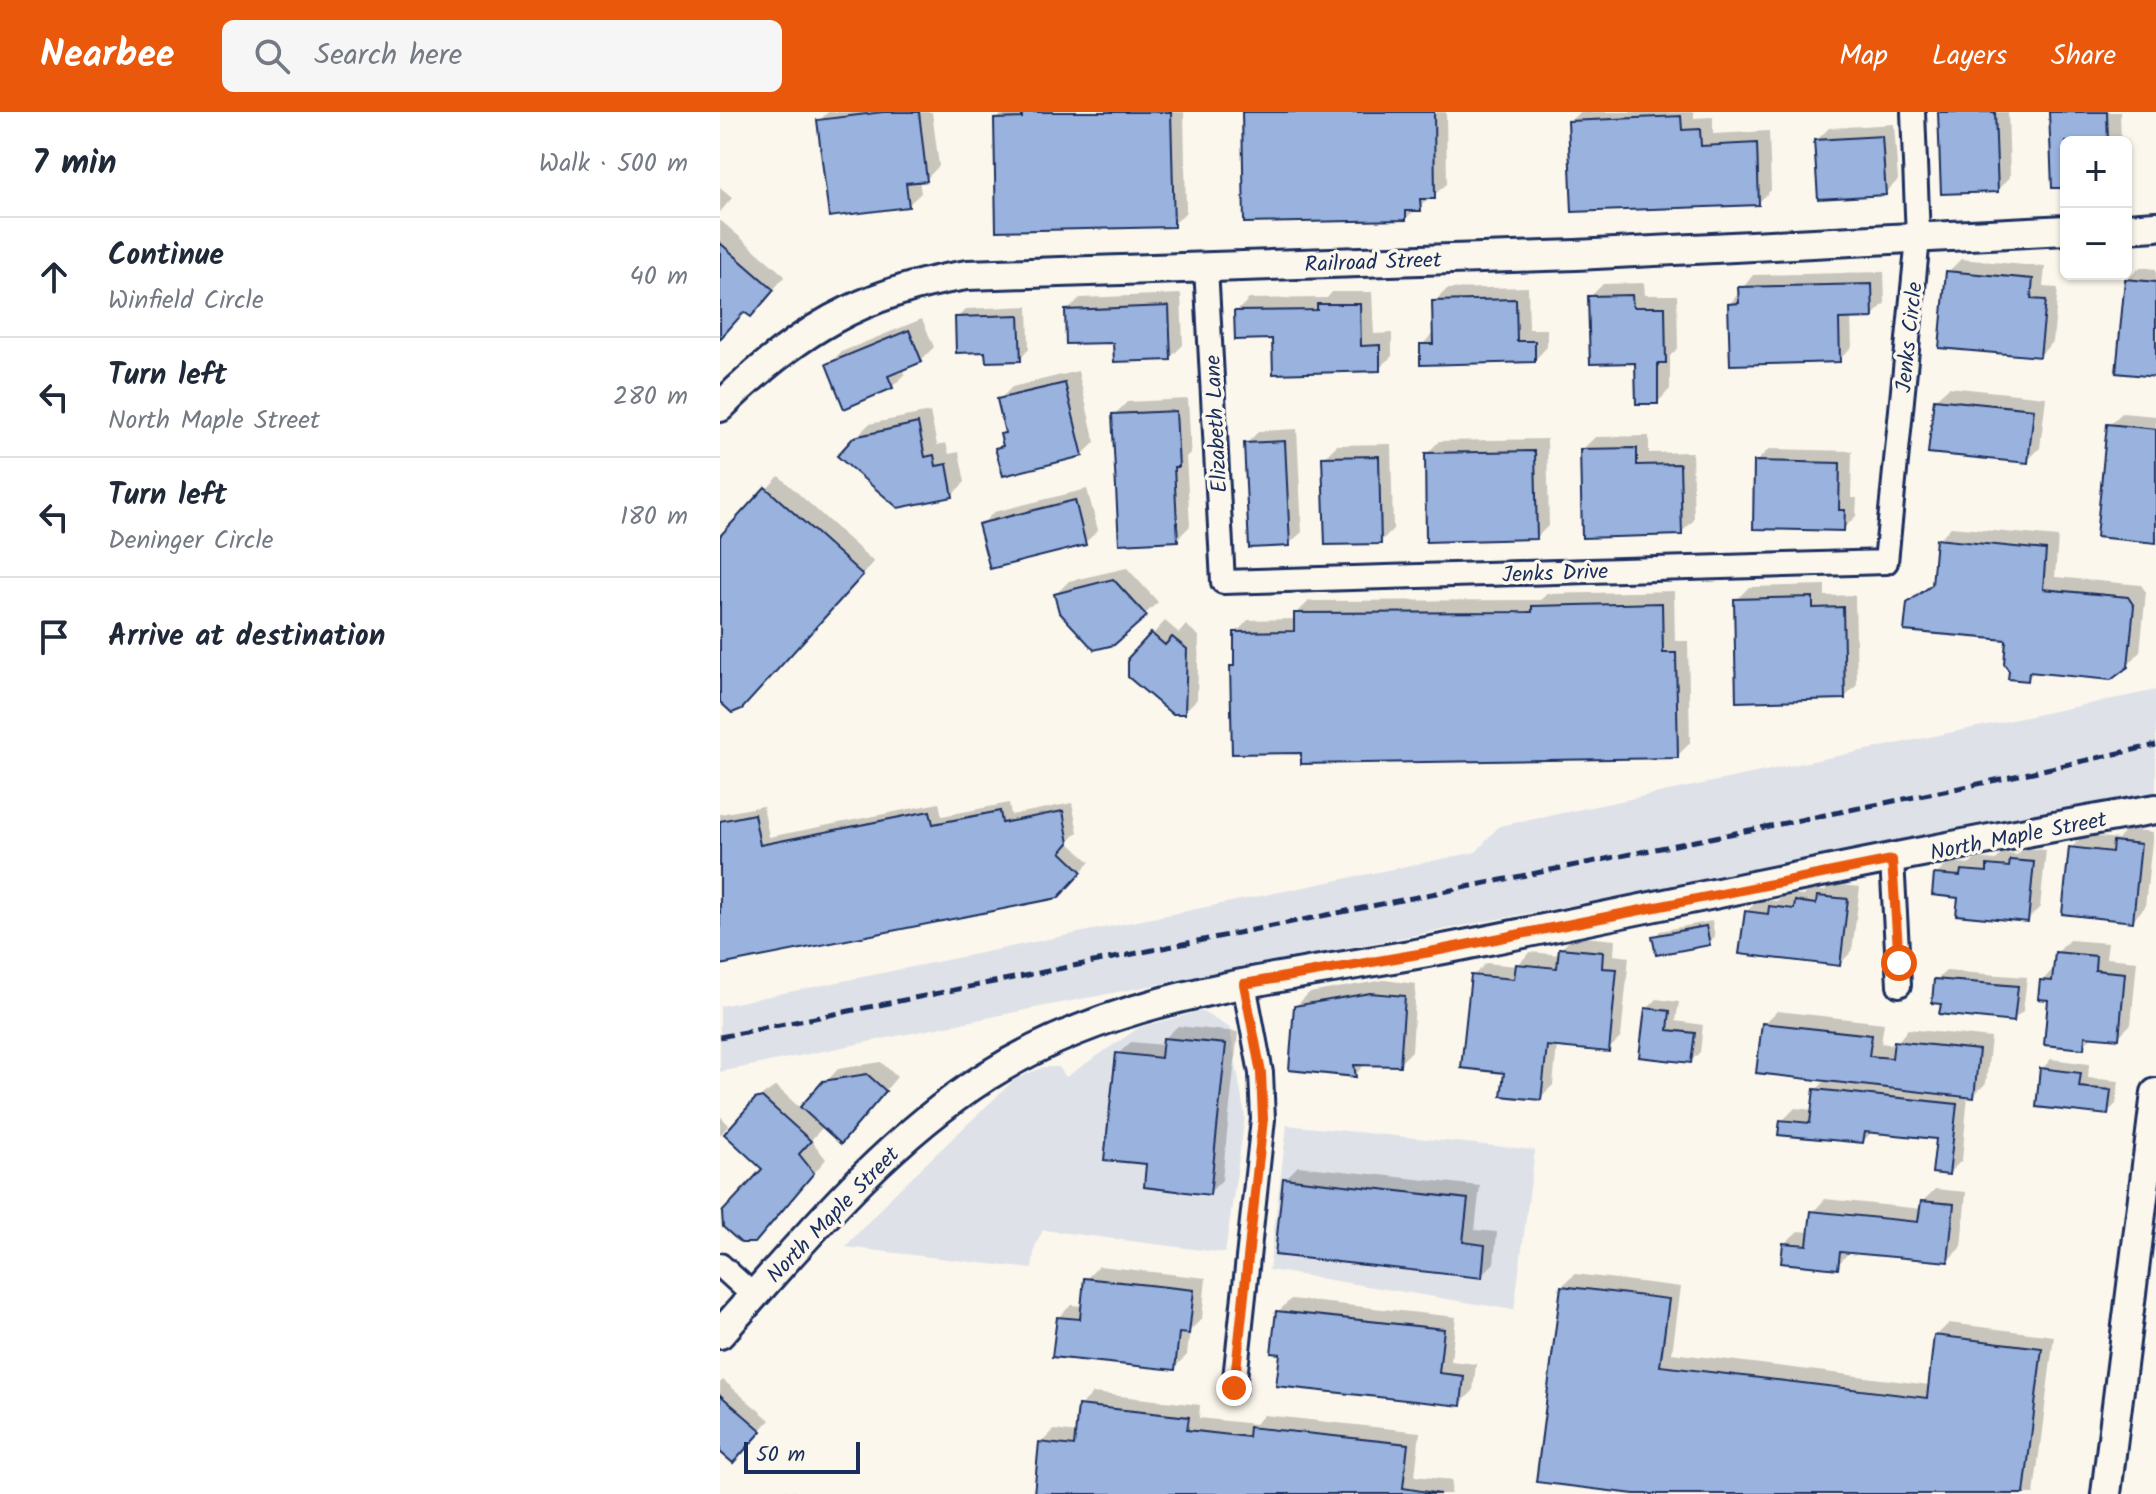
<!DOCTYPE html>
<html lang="en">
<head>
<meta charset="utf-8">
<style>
	:root { --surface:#fff; --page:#f6f6f7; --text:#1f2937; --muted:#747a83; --line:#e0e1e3; --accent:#ea580c }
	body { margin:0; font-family:Kalam,sans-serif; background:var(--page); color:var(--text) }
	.controls { position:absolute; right:24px; top:24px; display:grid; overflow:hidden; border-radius:12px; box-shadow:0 2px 6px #0004 }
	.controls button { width:72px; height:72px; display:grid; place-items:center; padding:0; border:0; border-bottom:2px solid var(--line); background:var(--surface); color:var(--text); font:40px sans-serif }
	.scale { position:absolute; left:24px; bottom:20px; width:116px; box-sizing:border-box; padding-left:8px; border:4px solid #1b2f5e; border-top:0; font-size:22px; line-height:28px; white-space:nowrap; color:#1b2f5e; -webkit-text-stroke:6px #fbf7ec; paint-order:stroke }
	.stop { position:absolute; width:24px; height:24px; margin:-18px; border:6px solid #ea580c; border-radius:50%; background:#fff }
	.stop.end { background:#ea580c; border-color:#fff; box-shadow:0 2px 8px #0008 }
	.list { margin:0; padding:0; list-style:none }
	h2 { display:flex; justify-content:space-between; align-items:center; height:104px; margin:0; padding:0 32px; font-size:34px }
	h2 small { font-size:26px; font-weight:400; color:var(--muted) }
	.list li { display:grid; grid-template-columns:52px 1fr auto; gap:24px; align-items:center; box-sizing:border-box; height:120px; padding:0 32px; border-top:2px solid var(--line) }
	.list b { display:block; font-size:30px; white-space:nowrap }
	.list p { margin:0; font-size:26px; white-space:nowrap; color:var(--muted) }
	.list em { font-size:26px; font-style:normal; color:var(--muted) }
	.icon { flex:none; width:44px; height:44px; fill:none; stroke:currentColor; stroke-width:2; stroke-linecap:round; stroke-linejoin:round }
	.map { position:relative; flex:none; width:1436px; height:1382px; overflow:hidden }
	header { display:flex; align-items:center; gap:48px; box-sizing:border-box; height:112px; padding:0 40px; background:var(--accent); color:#fff }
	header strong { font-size:38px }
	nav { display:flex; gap:44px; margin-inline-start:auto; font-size:28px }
	.search { width:560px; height:72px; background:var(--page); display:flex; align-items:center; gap:20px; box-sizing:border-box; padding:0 28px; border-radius:12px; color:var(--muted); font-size:30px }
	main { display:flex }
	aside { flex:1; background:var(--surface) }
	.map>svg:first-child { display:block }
</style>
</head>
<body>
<header>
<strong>Nearbee</strong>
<div class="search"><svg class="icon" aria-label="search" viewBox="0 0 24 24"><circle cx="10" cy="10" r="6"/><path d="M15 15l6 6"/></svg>Search here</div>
<nav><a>Map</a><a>Layers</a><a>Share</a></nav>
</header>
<main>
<aside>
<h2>7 min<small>Walk · 500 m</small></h2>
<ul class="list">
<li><svg class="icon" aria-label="ahead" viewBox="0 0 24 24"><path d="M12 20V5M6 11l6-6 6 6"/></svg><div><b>Continue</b><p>Winfield Circle</p></div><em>40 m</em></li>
<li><svg class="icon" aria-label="left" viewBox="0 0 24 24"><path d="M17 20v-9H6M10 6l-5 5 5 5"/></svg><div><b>Turn left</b><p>North Maple Street</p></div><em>280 m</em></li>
<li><svg class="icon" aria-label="left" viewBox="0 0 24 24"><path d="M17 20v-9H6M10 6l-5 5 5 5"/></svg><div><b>Turn left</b><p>Deninger Circle</p></div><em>180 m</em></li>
<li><svg class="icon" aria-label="arrive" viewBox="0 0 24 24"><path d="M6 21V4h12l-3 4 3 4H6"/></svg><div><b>Arrive at destination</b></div></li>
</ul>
</aside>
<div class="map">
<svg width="1436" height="1382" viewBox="0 0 1436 1382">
	<rect width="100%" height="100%" fill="#fbf7ec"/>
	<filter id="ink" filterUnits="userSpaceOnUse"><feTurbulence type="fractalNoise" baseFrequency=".0125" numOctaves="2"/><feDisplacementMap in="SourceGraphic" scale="16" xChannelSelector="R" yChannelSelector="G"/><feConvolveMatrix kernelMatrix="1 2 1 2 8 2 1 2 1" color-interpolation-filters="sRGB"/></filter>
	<g filter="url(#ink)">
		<g fill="#dee2e8">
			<polygon points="1436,578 1436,681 320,895 0,960 0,894 756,740 779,714"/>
			<polygon points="481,899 510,916 525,1005 505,1141 323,1118 315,1135 312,1157 125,1135 175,1081 294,968 323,955 339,955 346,965 420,915"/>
			<polygon points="567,1013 815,1038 794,1198 549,1158"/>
		</g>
		<g fill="#0003">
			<polygon points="108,0 212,0 219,54 206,67 199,68 201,81 188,93 99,9"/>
			<polygon points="284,0 464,0 466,100 453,113 276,8"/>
			<polygon points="524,0 726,0 727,72 686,106"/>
			<polygon points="860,0 974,0 974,6 993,5 993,22 1049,19 1051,78 1038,91 850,9"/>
			<polygon points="1220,0 1288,0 1290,65 1277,78"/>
			<polygon points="1331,0 1400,0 1401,30 1346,30 1346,74"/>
			<polygon points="1174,12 1178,68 1165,81 1096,29 1109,16"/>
			<polygon points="0,76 12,86 0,100"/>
			<polygon points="0,108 65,164 43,190 25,198 0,226"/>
			<polygon points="1241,147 1325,155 1323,175 1338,176 1333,230 1320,243 1228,160"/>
			<polygon points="1420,155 1436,157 1436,263 1407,168"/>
			<polygon points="1164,160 1165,191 1152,204 1131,205 1132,235 1119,248 1010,192 1033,163"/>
			<polygon points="924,171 925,183 957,183 958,236 950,244 950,277 938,290 917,249 870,185 883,172"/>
			<polygon points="808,175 809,217 827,217 827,235 815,248 702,233 714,220 714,190 727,177"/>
			<polygon points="612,180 652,180 654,222 672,221 672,244 659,257 554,225 516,200 529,187 607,186"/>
			<polygon points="461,182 463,233 450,246 395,229 347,199 360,186"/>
			<polygon points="308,194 309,237 300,247 237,206 246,197"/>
			<polygon points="202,207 214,235 201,248 182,256 185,262 172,275 108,253 121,240"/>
			<polygon points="358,259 375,330 362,343 278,337 284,330 282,323 287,318 279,288 292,275"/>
			<polygon points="1229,275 1326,285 1320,336 1307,349 1216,287"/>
			<polygon points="468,287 471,340 466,345 470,414 457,427 394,303 407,290"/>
			<polygon points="210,300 217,333 226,331 229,342 239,340 245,370 232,383 135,326 149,312"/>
			<polygon points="1402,301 1436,304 1436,429 1389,313"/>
			<polygon points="577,317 582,420 569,432 526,332 539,319"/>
			<polygon points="929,324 929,341 972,340 974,408 961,421 862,338 875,325"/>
			<polygon points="827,327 829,413 816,426 707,342 719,329"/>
			<polygon points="671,332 673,417 660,430 604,346 617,333"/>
			<polygon points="1049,337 1132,339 1131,386 1137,386 1136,404 1123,417 1036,350"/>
			<polygon points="59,364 154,450 34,582 0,587 0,427"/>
			<polygon points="367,377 378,418 365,431 261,413 274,400"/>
			<polygon points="1231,415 1338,425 1335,465 1421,473 1426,480 1420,540 1407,554 1315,559 1307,567 1288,527 1189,492 1214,470 1218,428"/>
			<polygon points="407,456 438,490 393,532 336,482 349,469"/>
			<polygon points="1105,473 1105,484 1135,483 1137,573 1124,586 1016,488 1029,475"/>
			<polygon points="954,479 955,529 968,529 970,631 957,644 583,639 512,555 516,551 516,521 528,508 576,507 576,502 589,489 821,488 827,482"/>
			<polygon points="445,509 459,521 466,513 479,524 477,587 464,600 410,547"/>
			<polygon points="219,691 222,704 289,691 291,703 352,691 358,720 348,730 370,750 337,784 0,851 0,702 43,694 49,725"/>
			<polygon points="1408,717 1433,720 1425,795 1413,808 1351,736 1364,723 1398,727"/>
			<polygon points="1304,736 1326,738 1320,795 1307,808 1216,763 1229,750 1250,752 1256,746 1276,748 1282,741 1297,743"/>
			<polygon points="1112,772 1140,775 1132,839 1120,852 1026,800 1039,787 1057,789 1064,782 1083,784 1089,778 1104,779"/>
			<polygon points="992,809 995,825 989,831 935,825 940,819"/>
			<polygon points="854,824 895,828 894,843 909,845 901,925 888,938 837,933 833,973 820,986 786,959 753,864 766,851 797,854 810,840 840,843 841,837"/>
			<polygon points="1349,828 1388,831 1386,846 1417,849 1411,912 1398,925 1374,923 1363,934 1330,887 1322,869 1335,855 1337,841"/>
			<polygon points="1226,859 1307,865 1303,899 1293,908 1223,890 1216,868"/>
			<polygon points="664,868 696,872 692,939 679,952 646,951 635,963 576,894 589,881"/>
			<polygon points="937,887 959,890 956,909 983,913 980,940 971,949 927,897"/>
			<polygon points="1057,899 1164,911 1161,931 1175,933 1188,917 1271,926 1266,971 1253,984 1248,983 1242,1048 1229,1061 1218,1025 1153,1019 1143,1029 1062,1009 1075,996 1094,998 1096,978 1107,967 1044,912"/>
			<polygon points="458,914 518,920 502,1068 489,1081 398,942 411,930 444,933 445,926"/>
			<polygon points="1331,947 1369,952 1368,966 1399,969 1396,992 1387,1001 1322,957"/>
			<polygon points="161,950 177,965 133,1017 104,1014 91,1028 106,1047 48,1116 36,988 56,974 81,997 118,957"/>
			<polygon points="0,1004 9,1013 0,1023"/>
			<polygon points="578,1054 760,1074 755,1118 777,1120 774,1151 761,1164 565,1067"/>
			<polygon points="1215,1077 1246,1080 1241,1135 1228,1148 1130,1139 1117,1154 1065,1131 1078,1119 1091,1120 1093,1100 1105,1087 1202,1097 1202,1090"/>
			<polygon points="379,1154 486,1166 482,1207 470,1218 467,1243 454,1256 338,1206 351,1193 363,1194 366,1167"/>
			<polygon points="855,1162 961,1175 952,1241 1210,1273 1216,1224 1229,1211 1334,1224 1314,1382 931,1382 842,1174"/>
			<polygon points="571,1187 736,1205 731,1249 756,1252 753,1279 740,1292 562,1240 558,1200"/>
			<polygon points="3,1268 50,1308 22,1339 0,1337 0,1271"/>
			<polygon points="373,1281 480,1293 479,1306 535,1312 544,1303 700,1320 695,1364 732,1368 731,1382 316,1382 321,1331 334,1318 357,1321 360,1294"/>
			<polygon points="63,1378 93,1382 59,1382"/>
		</g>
		<g fill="#99b2de" stroke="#1b2f5e" stroke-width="2">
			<polygon points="163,0 199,0 207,69 186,71 189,95 109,105 97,8"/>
			<polygon points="302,0 451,0 454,115 276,119 274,7 302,6"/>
			<polygon points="522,0 714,0 715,87 700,87 701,99 686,99 686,108 524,111"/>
			<polygon points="1218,0 1275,0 1278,80 1221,82"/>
			<polygon points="1329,0 1387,0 1388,30 1346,30 1346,76 1332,76"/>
			<polygon points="961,4 962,18 980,17 981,34 1037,31 1039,93 852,100 848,9"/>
			<polygon points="1162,24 1166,83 1098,87 1094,28"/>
			<polygon points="0,131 54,178 31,205 24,200 0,227"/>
			<polygon points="1226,159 1313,167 1311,187 1326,188 1320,245 1219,236"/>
			<polygon points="1405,167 1436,170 1436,265 1396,261"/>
			<polygon points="1152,172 1153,206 1119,207 1120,250 1010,253 1008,192 1019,191 1018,175"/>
			<polygon points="912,183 913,195 945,195 946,251 938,251 938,292 916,292 915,251 870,252 868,184"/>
			<polygon points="796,187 797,229 815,229 815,250 700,253 700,232 713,232 712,189"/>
			<polygon points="597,192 640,192 641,234 660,233 660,259 553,262 552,227 515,228 514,199 597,198"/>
			<polygon points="449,194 451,248 394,250 393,231 346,232 345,198"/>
			<polygon points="299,203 301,249 266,250 265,240 236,241 235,205"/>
			<polygon points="189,218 202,250 168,264 173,276 124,297 106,252"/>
			<polygon points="345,271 363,344 283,364 275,336 283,334 280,322 285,321 277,287"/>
			<polygon points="1214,287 1314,297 1308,351 1208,341"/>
			<polygon points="456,299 459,355 454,355 458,429 399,432 392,302"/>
			<polygon points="198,311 205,345 214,343 216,354 227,352 233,385 178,396 117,344 134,325"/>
			<polygon points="1387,312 1436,317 1436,431 1376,425"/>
			<polygon points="565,329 570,434 529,436 524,331"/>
			<polygon points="917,336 917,353 960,352 962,423 862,426 860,337"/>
			<polygon points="815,339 817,427 706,430 705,341"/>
			<polygon points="659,344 661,432 605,433 602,345"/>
			<polygon points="1034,349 1120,351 1119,398 1125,398 1124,419 1033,417"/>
			<polygon points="45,375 143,463 22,597 12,601 0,590 0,424"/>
			<polygon points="355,388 366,433 270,457 258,412"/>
			<polygon points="1216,427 1326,438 1323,477 1408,485 1414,494 1408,555 1391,568 1309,560 1308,569 1288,567 1289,559 1284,552 1286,528 1184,519 1187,491 1212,473"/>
			<polygon points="393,467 427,504 394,533 374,538 339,500 334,482"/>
			<polygon points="1093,485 1093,496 1123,495 1125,587 1016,590 1014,487"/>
			<polygon points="942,491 943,541 956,541 958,646 581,652 581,641 512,642 510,554 514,554 514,520 574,519 574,501 812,500 812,494"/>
			<polygon points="431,521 445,533 452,525 467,537 465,602 452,602 408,565 408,546"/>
			<polygon points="210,699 213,712 280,699 282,711 343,699 349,731 341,740 362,760 338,786 0,853 0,709 34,702 40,733"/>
			<polygon points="1393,729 1421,732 1413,810 1342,802 1349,735 1392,740"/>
			<polygon points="1290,748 1314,750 1308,810 1236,803 1238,786 1212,783 1214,762 1240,764 1241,758 1267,760 1267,753 1289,755"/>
			<polygon points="1097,784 1128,787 1120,854 1019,842 1025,799 1048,802 1049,794 1074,797 1075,789 1096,792"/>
			<polygon points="986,814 990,833 936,843 932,824"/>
			<polygon points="839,836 883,840 882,856 897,857 889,940 827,934 821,988 781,984 784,961 741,956 751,863 794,867 796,852 837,856"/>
			<polygon points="1335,840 1376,844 1375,858 1405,861 1399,927 1365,924 1364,937 1324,933 1328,888 1318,887 1320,868 1332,869"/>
			<polygon points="1214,867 1298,874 1294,910 1219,902 1221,892 1212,891"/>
			<polygon points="650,881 685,884 680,954 634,953 636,965 569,958 574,894"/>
			<polygon points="925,896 950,899 948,918 975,921 971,951 919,945"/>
			<polygon points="1042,911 1152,923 1149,944 1172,946 1174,929 1259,938 1254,986 1036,961"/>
			<polygon points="443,926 506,932 490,1083 424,1075 426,1052 384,1048 396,941 441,946"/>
			<polygon points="1320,956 1361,961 1359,975 1391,978 1388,1003 1316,995"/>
			<polygon points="147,962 166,979 121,1032 80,995 103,969"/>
			<polygon points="1094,977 1237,992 1229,1063 1212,1061 1216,1027 1145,1020 1143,1031 1058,1023 1060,1008 1090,1011"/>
			<polygon points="42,985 91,1029 79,1042 94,1061 35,1131 21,1131 3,1115 2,1100 42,1057 4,1022 35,987"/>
			<polygon points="563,1066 748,1087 743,1130 765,1133 762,1166 555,1143"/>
			<polygon points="1201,1089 1234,1092 1228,1150 1120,1140 1118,1157 1061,1151 1063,1131 1087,1133 1091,1099 1198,1110"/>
			<polygon points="364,1166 474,1178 469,1222 459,1221 455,1258 332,1245 337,1205 360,1207"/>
			<polygon points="841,1174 949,1187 940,1254 1207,1286 1214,1223 1322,1236 1304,1382 914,1382 816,1370"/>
			<polygon points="556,1199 724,1217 719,1261 744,1264 741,1294 556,1274 560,1242 551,1241"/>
			<polygon points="0,1283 42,1319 13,1351 0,1340"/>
			<polygon points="358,1293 469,1305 467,1318 528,1325 529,1315 688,1332 683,1376 720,1382 314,1382 319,1330 354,1334"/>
		</g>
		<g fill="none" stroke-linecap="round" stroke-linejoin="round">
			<defs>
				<g id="minor">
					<polyline points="486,155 503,470 1166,450 1198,126 1193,0"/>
					<polyline points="1172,748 1179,873"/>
					<polyline points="0,1153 34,1184"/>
					<polyline points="514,1276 543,1007 541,961 524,872"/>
				</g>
				<g id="major">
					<polyline points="1406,116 1436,114"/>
					<path d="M0,295c74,-74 143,-116 247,-132l609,-20 490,-25"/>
					<path d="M0,1222c82,-92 162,-191 267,-258 143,-91 315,-98 477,-131 231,-46 460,-97 692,-136"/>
					<polyline points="1386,1382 1436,981"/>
				</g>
			</defs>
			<use href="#minor" stroke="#1b2f5e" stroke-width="28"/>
			<use href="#major" stroke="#1b2f5e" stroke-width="34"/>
			<use href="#minor" stroke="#fbf7ec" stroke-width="22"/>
			<use href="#major" stroke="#fbf7ec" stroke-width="28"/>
			<polyline stroke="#1b2f5e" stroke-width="5" stroke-dasharray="12 6" stroke-linecap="butt" points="0,925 1249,674 1436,633"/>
		</g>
	</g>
	<g fill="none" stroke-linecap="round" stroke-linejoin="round" filter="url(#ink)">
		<polyline stroke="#ea580c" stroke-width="10" points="514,1276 543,1007 541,961 524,872 710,840 1172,748 1179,851"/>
	</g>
	<g text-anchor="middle" stroke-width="7" stroke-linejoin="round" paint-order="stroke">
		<g font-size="22" fill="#1b2f5e" stroke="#fbf7ec">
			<text transform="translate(653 149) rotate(-2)" y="8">Railroad Street</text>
			<text transform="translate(1188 225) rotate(-84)" y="8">Jenks Circle</text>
			<text transform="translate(495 312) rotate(-93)" y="8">Elizabeth Lane</text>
			<text transform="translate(835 460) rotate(-2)" y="8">Jenks Drive</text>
			<text transform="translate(1298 723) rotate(-11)" y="8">North Maple Street</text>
			<text transform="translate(112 1102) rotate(-46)" y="8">North Maple Street</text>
		</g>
	</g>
</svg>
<div class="controls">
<button>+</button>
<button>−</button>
</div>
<div class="scale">50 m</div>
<div class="stop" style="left:1179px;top:851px"></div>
<div class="stop end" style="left:514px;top:1276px"></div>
</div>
</main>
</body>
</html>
